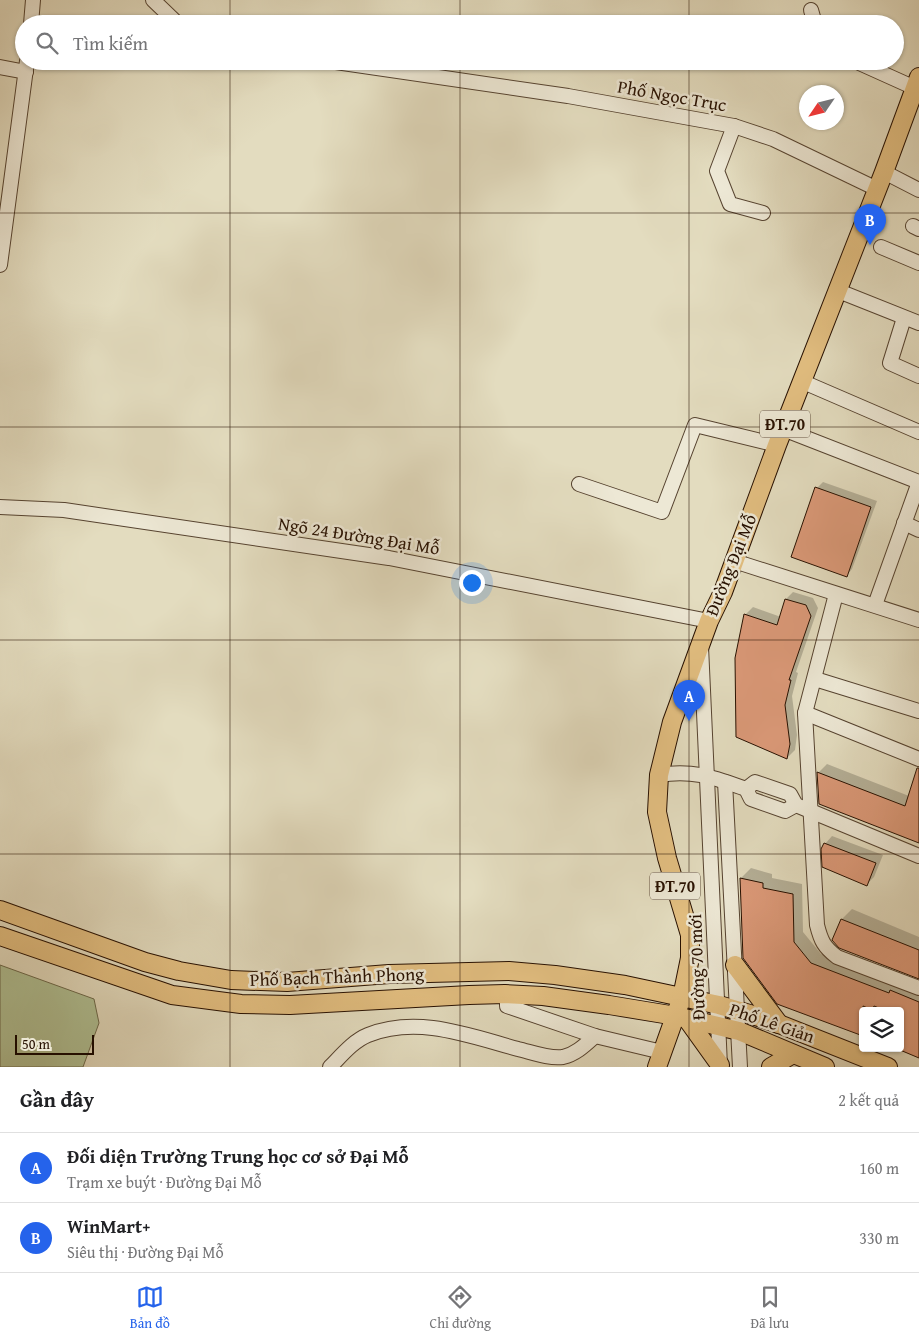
<!DOCTYPE html>
<html lang="vi">
<head>
<meta charset="utf-8">
<style>
	:root { --surface:#fff; --page:#f6f6f6; --text:#202124; --muted:#757577; --line:#e0e0e0; --accent:#2563eb }
	body { margin:0; font-family:"Gentium Book Plus",serif; background:var(--page); color:var(--text) }
	.controls { position:absolute; right:15px; bottom:15px; display:grid; overflow:hidden; border-radius:5px; box-shadow:0 1px 4px #0004 }
	.controls button { width:45px; height:45px; display:grid; place-items:center; padding:0; border:0; border-bottom:1px solid var(--line); background:var(--surface); color:var(--text); font:25px sans-serif }
	.compass { position:absolute; left:799px; top:85px; width:45px; height:45px; border-radius:50%; background:var(--surface); box-shadow:0 1px 4px #0004; rotate:235deg }
	.scale { position:absolute; left:15px; bottom:12px; width:79px; box-sizing:border-box; padding-left:5px; border:2px solid #271000; border-top:0; font-size:14px; line-height:18px; white-space:nowrap; color:#271000; -webkit-text-stroke:4px #ede8d5; paint-order:stroke }
	.you { position:absolute; left:471px; top:582px; width:18px; height:18px; margin:-12px; border:4px solid #fff; border-radius:50%; background:#1a73e8; box-shadow:0 0 0 8px #1a73e833 }
	.badge { display:grid; place-items:center; width:32px; height:32px; border-radius:50%; background:var(--accent); color:#fff; font-size:16px; font-weight:700 }
	.pin { position:absolute; translate:-50% -41px; filter:drop-shadow(0 1px 2px #0008) }
	.pin::after { content:''; position:absolute; top:26px; width:18px; height:15px; background:inherit; clip-path:polygon(0 0,100% 0,50% 100%) }
	.list { margin:0; padding:0; list-style:none }
	h2 { display:flex; justify-content:space-between; align-items:center; height:65px; margin:0; padding:0 20px; font-size:21px }
	h2 small { font-size:16px; font-weight:400; color:var(--muted) }
	.list li { display:grid; grid-template-columns:32px 1fr auto; gap:15px; align-items:center; box-sizing:border-box; height:70px; padding:0 20px; border-top:1px solid var(--line) }
	.list b { display:block; font-size:19px; white-space:nowrap }
	.list p { margin:0; font-size:16px; white-space:nowrap; color:var(--muted) }
	.list em { font-size:16px; font-style:normal; color:var(--muted) }
	.icon { flex:none; width:28px; height:28px; fill:none; stroke:currentColor; stroke-width:2; stroke-linecap:round; stroke-linejoin:round }
	.map { position:relative; flex:none; width:919px; height:1067px; overflow:hidden }
	.search { position:absolute; background:var(--surface); box-shadow:0 1px 4px #0004; left:15px; right:15px; top:15px; height:55px; display:flex; align-items:center; gap:12px; box-sizing:border-box; padding:0 18px; border-radius:28px; color:var(--muted); font-size:19px }
	.sheet { height:205px; background:var(--surface) }
	nav { display:flex; justify-content:space-around; align-items:center; box-sizing:border-box; height:70px; border-top:1px solid var(--line); background:var(--surface); font-size:14px; color:var(--muted) }
	nav a { display:grid; justify-items:center; gap:2px }
	nav .on { color:var(--accent) }
	.map>svg:first-child { display:block }
</style>
</head>
<body>
<div class="map">
<svg width="919" height="1067" viewBox="0 0 919 1067">
	<rect width="100%" height="100%" fill="#e3dcbf"/>
	<filter id="stains"><feTurbulence type="fractalNoise" baseFrequency=".004" numOctaves="4"/><feColorMatrix values="0 0 0 0 .2 0 0 0 0 .09 0 0 0 0 .02 0 0 0 .5 -.17"/></filter>
	<radialGradient id="worn" r=".72"><stop offset=".6" stop-color="#630" stop-opacity="0"/><stop offset="1" stop-color="#630" stop-opacity=".3"/></radialGradient>
	<polygon fill="#b0c195" stroke="#6c684a" points="0,965 94,999 99,1023 83,1067 0,1067"/>
	<g fill="#0003">
		<polygon points="823,482 877,501 852,569 846,576 817,488"/>
		<polygon points="793,592 813,598 818,608 796,672 798,673 792,696 797,735 795,750 787,758 745,615 753,607 781,617 786,599"/>
		<polygon points="827,764 909,796 919,774 919,842 818,773"/>
		<polygon points="832,836 883,855 874,877 866,885 825,844"/>
		<polygon points="751,868 772,874 772,878 802,884 803,932 821,954 898,984 919,988 919,1057 899,1048 900,1048 900,1011 863,1011 744,958 741,878"/>
		<polygon points="852,909 919,937 919,977 842,919"/>
	</g>
	<g fill="#db9978" stroke="#271000">
		<polygon points="815,487 871,507 847,577 791,557"/>
		<polygon points="785,599 806,605 811,616 789,680 791,680 785,705 790,744 787,759 736,737 735,658 744,614 777,625"/>
		<polygon points="917,768 919,768 919,843 819,804 817,772 905,806"/>
		<polygon points="824,843 876,863 867,886 822,867 821,849"/>
		<polygon points="740,878 763,883 763,888 793,894 794,942 811,963 889,993 890,990 919,1002 919,1058 900,1050 900,1011 886,1011 874,1006 872,1010 863,1006 863,1036 777,1004 743,958"/>
		<polygon points="841,919 919,950 919,979 839,948 832,940"/>
	</g>
	<g fill="none" stroke-linecap="round" stroke-linejoin="round">
		<defs>
			<g id="minor">
				<polyline points="153,0 178,24"/>
				<polyline points="811,10 815,24"/>
				<polyline points="31,24 33,0"/>
				<polyline points="329,61 568,96 734,126 773,139 877,189"/>
				<polyline points="855,61 915,88"/>
				<polyline points="0,67 26,72"/>
				<polyline points="734,126 717,171 730,204 763,213"/>
				<polyline points="884,172 919,190"/>
				<polyline points="913,226 919,229"/>
				<polyline points="881,247 919,263"/>
				<polyline points="0,265 27,61"/>
				<polyline points="836,290 919,323"/>
				<polyline points="904,318 890,363 919,376"/>
				<polyline points="801,381 919,432"/>
				<polyline points="783,429 919,482"/>
				<polyline points="579,484 662,512 695,425 777,445"/>
				<polyline points="0,507 64,510 389,558 709,621"/>
				<polyline points="904,523 919,530"/>
				<polyline points="734,561 919,620"/>
				<path d="M836,594l-31,119 12,212c4,16 7,22 20,32l82,31"/>
				<polyline points="875,605 919,482"/>
				<polyline points="701,646 720,1066"/>
				<polyline points="815,679 919,711"/>
				<polyline points="805,713 919,759"/>
				<path d="M659,775c34,-6 56,3 87,14l5,10 34,12 11,-6"/>
				<polyline points="725,782 740,1067"/>
				<polyline points="746,789 755,782 790,794 796,805 919,856"/>
				<polyline points="505,994 507,999 507,1006 595,1036 662,1052"/>
				<path d="M330,1067c11,-11 23,-26 38,-32 50,-20 102,1 150,14 13,3 31,10 45,8 13,-3 22,-12 32,-21"/>
			</g>
			<g id="major">
				<polyline points="0,910 145,962 179,971 231,980 287,982 389,974 509,971 555,975 625,985 719,1005 753,1015 779,1024 888,1067"/>
				<polyline points="0,936 172,995 241,1004 290,1005 469,995 505,994 543,996 609,1005 676,1016 739,1031 825,1067"/>
				<polyline points="735,965 779,1024"/>
				<polyline points="687,1019 720,1065"/>
				<polyline points="657,1067 682,997 690,958 690,935 667,858 657,812 659,775 672,722 709,621 723,592 777,445 884,172 919,77"/>
				<polyline points="771,1067 793,1054"/>
			</g>
		</defs>
		<use href="#minor" stroke="#564330" stroke-width="16"/>
		<use href="#major" stroke="#271000" stroke-width="20"/>
		<use href="#minor" stroke="#ede8d5" stroke-width="14"/>
		<use href="#major" stroke="#e2be80" stroke-width="18"/>
	</g>
	<path fill="none" stroke="#271000" stroke-width="1" stroke-opacity="0.55" d="M230,0v24M460,0v24M689,0v24M230,61v1006M460,61v1006M689,61v1006M0,213h919M0,427h919M0,640h919M0,854h919"/>
	<g text-anchor="middle" stroke-width="5" stroke-linejoin="round" paint-order="stroke">
		<g fill="#ede8d5" stroke="#625140" stroke-width="1">
			<rect x="760" y="410.5" width="50" height="27" rx="4"/>
			<rect x="650" y="872.5" width="50" height="27" rx="4"/>
		</g>
		<g font-size="16" font-weight="bold" fill="#271000">
			<text x="785" y="430">ĐT.70</text>
			<text x="675" y="892">ĐT.70</text>
		</g>
		<g font-size="18" fill="#271000" stroke="#ede8d5">
			<text transform="translate(672 96) rotate(10)" y="6">Phố Ngọc Trục</text>
			<text transform="translate(359 536) rotate(9)" y="6">Ngõ 24 Đường Đại Mỗ</text>
			<text transform="translate(731 565) rotate(-68)" y="6">Đường Đại Mỗ</text>
			<text transform="translate(697 967) rotate(-92)" y="6">Đường 70 mới</text>
			<text transform="translate(337 977) rotate(-2)" y="6">Phố Bạch Thành Phong</text>
			<text transform="translate(772 1023) rotate(19)" y="6">Phố Lê Giản</text>
		</g>
	</g>
	<rect width="100%" height="100%" filter="url(#stains)"/>
	<rect width="100%" height="100%" fill="url(#worn)"/>
</svg>
<div class="controls">
<button><svg class="icon" aria-label="layers" viewBox="0 0 24 24"><path d="M12 4l9 5-9 5-9-5zM3 14l9 5 9-5"/></svg></button>
</div>
<svg class="compass" viewBox="-18 -18 36 36"><path d="M0-13l5 13h-10z" fill="#e53935"/><path d="M0 13l5-13h-10z" fill="#757577"/></svg>
<div class="scale">50 m</div>
<div class="you"></div>
<div class="pin badge" style="left:689px;top:721px">A</div>
<div class="pin badge" style="left:870px;top:245px">B</div>
<div class="search"><svg class="icon" aria-label="search" viewBox="0 0 24 24"><circle cx="10" cy="10" r="6"/><path d="M15 15l6 6"/></svg>Tìm kiếm</div>
</div>
<section class="sheet">
<h2>Gần đây<small>2 kết quả</small></h2>
<ul class="list">
<li><span class="badge">A</span><div><b>Đối diện Trường Trung học cơ sở Đại Mỗ</b><p>Trạm xe buýt · Đường Đại Mỗ</p></div><em>160 m</em></li>
<li><span class="badge">B</span><div><b>WinMart+</b><p>Siêu thị · Đường Đại Mỗ</p></div><em>330 m</em></li>
</ul>
</section>
<nav>
<a class="on"><svg class="icon" aria-label="map" viewBox="0 0 24 24"><path d="M3 6l6-2 6 2 6-2v14l-6 2-6-2-6 2zM9 4v14M15 6v14"/></svg>Bản đồ</a>
<a><svg class="icon" aria-label="directions" viewBox="0 0 24 24"><path d="M12 3l9 9-9 9-9-9zM9 14v-3h6M13 9l2 2-2 2"/></svg>Chỉ đường</a>
<a><svg class="icon" aria-label="saved" viewBox="0 0 24 24"><path d="M7 4h10v16l-5-4-5 4z"/></svg>Đã lưu</a>
</nav>
</body>
</html>
